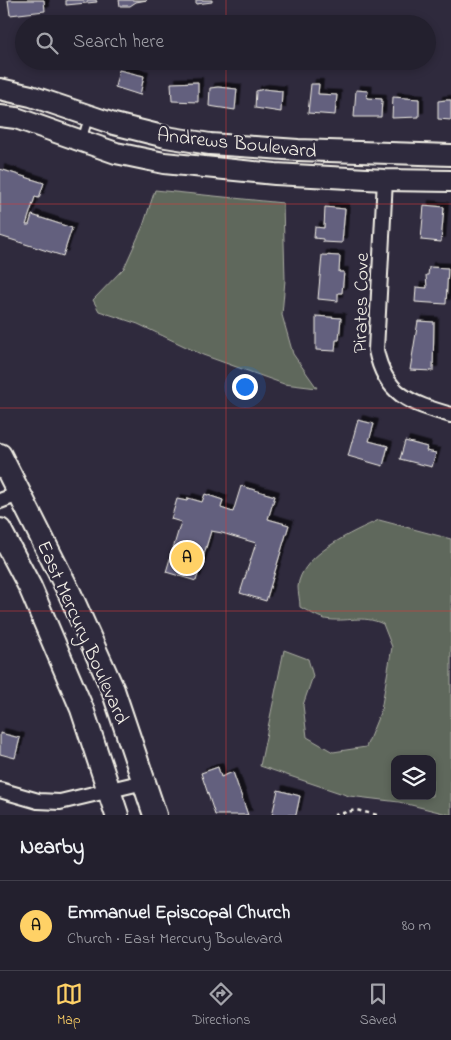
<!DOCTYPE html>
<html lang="en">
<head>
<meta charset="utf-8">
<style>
	:root { --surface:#23202e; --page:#2b2836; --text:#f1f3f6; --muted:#a3a3aa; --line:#403e4a; --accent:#ffd166 }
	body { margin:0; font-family:"Indie Flower",sans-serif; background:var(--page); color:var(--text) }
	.controls { position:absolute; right:15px; bottom:15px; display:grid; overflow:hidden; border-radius:10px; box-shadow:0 2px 8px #0003 }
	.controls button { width:45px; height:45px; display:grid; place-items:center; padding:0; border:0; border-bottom:1px solid var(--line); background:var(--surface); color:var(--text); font:25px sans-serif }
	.you { position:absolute; left:244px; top:386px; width:18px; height:18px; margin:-12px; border:4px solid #fff; border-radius:50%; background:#1a73e8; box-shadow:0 0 0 8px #1a73e833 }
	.badge { display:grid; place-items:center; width:32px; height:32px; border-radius:50%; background:var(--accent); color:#111; font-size:16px; font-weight:700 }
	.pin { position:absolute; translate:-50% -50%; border:2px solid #fff; box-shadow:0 1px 5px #0006 }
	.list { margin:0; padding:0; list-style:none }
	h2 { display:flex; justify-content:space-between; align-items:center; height:65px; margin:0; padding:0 20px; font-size:21px }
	h2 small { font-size:16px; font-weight:400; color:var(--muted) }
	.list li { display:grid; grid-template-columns:32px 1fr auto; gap:15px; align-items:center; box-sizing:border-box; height:90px; padding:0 20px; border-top:1px solid var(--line) }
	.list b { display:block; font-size:19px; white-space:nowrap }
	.list p { margin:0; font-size:16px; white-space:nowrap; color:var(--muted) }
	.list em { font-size:16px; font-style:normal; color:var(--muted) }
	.icon { flex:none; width:28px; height:28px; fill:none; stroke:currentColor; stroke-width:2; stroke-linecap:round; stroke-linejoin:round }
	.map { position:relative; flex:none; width:451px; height:815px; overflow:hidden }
	.search { position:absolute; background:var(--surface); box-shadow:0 2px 8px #0003; left:15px; right:15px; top:15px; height:55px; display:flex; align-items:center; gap:12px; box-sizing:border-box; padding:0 18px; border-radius:28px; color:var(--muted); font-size:19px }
	.sheet { height:155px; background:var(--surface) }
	nav { display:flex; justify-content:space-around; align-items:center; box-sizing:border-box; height:70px; border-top:1px solid var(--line); background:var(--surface); font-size:14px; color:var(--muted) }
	nav a { display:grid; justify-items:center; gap:2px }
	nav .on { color:var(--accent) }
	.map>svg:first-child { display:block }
</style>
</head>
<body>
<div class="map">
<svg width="451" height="815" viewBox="0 0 451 815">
	<defs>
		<filter id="shadow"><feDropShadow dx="4.5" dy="-4.5" stdDeviation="0" flood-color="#0009"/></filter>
	</defs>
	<rect width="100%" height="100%" fill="#2f2a3d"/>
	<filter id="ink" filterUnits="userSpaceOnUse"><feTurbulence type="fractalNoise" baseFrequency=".02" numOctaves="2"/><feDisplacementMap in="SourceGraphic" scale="10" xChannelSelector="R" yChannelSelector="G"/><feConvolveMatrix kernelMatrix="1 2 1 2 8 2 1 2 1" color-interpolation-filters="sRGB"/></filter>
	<g filter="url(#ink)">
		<g fill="#5f685b" stroke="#aaaca2" fill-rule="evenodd">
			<polygon points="155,190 283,203 285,280 282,315 293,354 317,388 284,384 203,355 138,324 99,311 93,300 124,268 143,226"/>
			<path d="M379,520l72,19v276l-52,-13 -50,-6 -89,-30 24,-116 24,9 5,17 -10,29 4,32 26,15 33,-5 15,-37 11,-63 -9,-23c-21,-10 -36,-1 -58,-5 -8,-2 -17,-8 -25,-12 0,-7 -2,-14 -2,-20 2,-32 56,-56 81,-67zM395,759h37v37h-37z"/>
		</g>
		<g fill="#64607e" stroke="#f4f1e8" filter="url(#shadow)">
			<polygon points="8,0 44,0 45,11 10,15"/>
			<polygon points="66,0 96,0 97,2 66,5"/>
			<polygon points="119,0 147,0 136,2 130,6 120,6"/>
			<polygon points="196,0 212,0 212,2 196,4"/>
			<polygon points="119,70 144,76 140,95 115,87"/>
			<polygon points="198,82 198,102 172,101 171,83"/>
			<polygon points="311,84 319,84 318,94 337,95 335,115 308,113"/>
			<polygon points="218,87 237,89 235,110 209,106 210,88"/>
			<polygon points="264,89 282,91 281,112 255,108 256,91"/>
			<polygon points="356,90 368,91 367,98 382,99 381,117 354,117"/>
			<polygon points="393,97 419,99 419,117 392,118"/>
			<polygon points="446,100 451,100 451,120 438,119 438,101"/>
			<polygon points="0,169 44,183 39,198 35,197 26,225 29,225 32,215 72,228 63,256 0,236"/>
			<polygon points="424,205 444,207 441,242 421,240"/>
			<polygon points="325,207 345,209 342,243 323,242 323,239 314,238 315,227 324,228"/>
			<polygon points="322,255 340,256 339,272 344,272 342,293 338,293 338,301 318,299"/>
			<polygon points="429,267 448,268 446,304 415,302 416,287 427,288 426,275 428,275"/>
			<polygon points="316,316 341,318 339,340 336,340 335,351 316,350"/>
			<polygon points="418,321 434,322 433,371 410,370"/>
			<polygon points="358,420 374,424 369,441 388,446 383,466 348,456"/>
			<polygon points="405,441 427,447 426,451 436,453 432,467 400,459"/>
			<polygon points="241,486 275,496 268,519 289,525 266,601 240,593 256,543 222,533 211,531 196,581 166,572 181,522 171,519 177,499 187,501 188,498 202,502 205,494 223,500 221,508 233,512"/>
			<polygon points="0,733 20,738 15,758 0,754"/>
			<polygon points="218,767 221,777 233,772 248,815 215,815 201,773"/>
			<polygon points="278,790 300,796 296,815 272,815"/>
		</g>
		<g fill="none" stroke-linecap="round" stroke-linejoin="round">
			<defs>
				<polyline id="lane" points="82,139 89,116"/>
				<g id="street">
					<path d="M385,180l-9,170c9,45 34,53 75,65"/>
					<polyline points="0,501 21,493"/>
					<polyline points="0,790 38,801 60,802 144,782"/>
				</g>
				<g id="secondary">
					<polyline points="0,89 31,96 114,124 166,137 210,144 298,150 451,155"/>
					<polyline points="0,116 16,118 116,153 164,163 275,174 385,180 451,181"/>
				</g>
				<g id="primary">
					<polyline points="0,455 70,594 113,690 155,815"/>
					<polyline points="0,530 30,587 82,709 117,815"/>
				</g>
			</defs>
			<use href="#lane" stroke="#f4f1e8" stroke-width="11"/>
			<use href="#street" stroke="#f4f1e8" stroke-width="18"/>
			<use href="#secondary" stroke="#f4f1e8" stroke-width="24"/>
			<use href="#primary" stroke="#f4f1e8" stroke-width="26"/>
			<polyline stroke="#f4f1e8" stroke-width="2.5" stroke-dasharray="4 4" stroke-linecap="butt" points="334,815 356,810 377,815"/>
			<use href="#lane" stroke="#2f2a3d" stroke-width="7"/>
			<use href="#street" stroke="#2f2a3d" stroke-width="14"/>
			<use href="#secondary" stroke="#2f2a3d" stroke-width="20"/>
			<use href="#primary" stroke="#2f2a3d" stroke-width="22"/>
		</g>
	</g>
	<path fill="none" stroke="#d93c3b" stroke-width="1" stroke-opacity="0.55" d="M226,0v24M226,61v754M0,204h451M0,408h451M0,611h451"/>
	<g text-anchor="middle" stroke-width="4.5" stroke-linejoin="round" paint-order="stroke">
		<g font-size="20" fill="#f4f1e8" stroke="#2f2a3d">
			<text transform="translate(237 142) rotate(6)" y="7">Andrews Boulevard</text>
			<text transform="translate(360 303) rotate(-89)" y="7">Pirates Cove</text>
			<text transform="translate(84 632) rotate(66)" y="7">East Mercury Boulevard</text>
		</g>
	</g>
</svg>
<div class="controls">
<button><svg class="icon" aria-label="layers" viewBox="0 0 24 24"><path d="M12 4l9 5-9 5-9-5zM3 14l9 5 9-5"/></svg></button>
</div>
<div class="you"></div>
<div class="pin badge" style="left:187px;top:558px">A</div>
<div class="search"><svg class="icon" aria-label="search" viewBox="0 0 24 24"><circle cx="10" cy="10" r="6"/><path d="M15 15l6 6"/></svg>Search here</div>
</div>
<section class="sheet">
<h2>Nearby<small></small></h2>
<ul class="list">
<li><span class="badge">A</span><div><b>Emmanuel Episcopal Church</b><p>Church · East Mercury Boulevard</p></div><em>80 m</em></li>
</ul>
</section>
<nav>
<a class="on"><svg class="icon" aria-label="map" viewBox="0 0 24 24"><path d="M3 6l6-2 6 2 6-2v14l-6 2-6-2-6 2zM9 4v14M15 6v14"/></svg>Map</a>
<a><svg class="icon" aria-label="directions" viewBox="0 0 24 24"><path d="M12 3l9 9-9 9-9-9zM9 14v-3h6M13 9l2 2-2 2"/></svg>Directions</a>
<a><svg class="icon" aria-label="saved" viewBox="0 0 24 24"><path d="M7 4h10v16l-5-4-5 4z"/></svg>Saved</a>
</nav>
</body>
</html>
